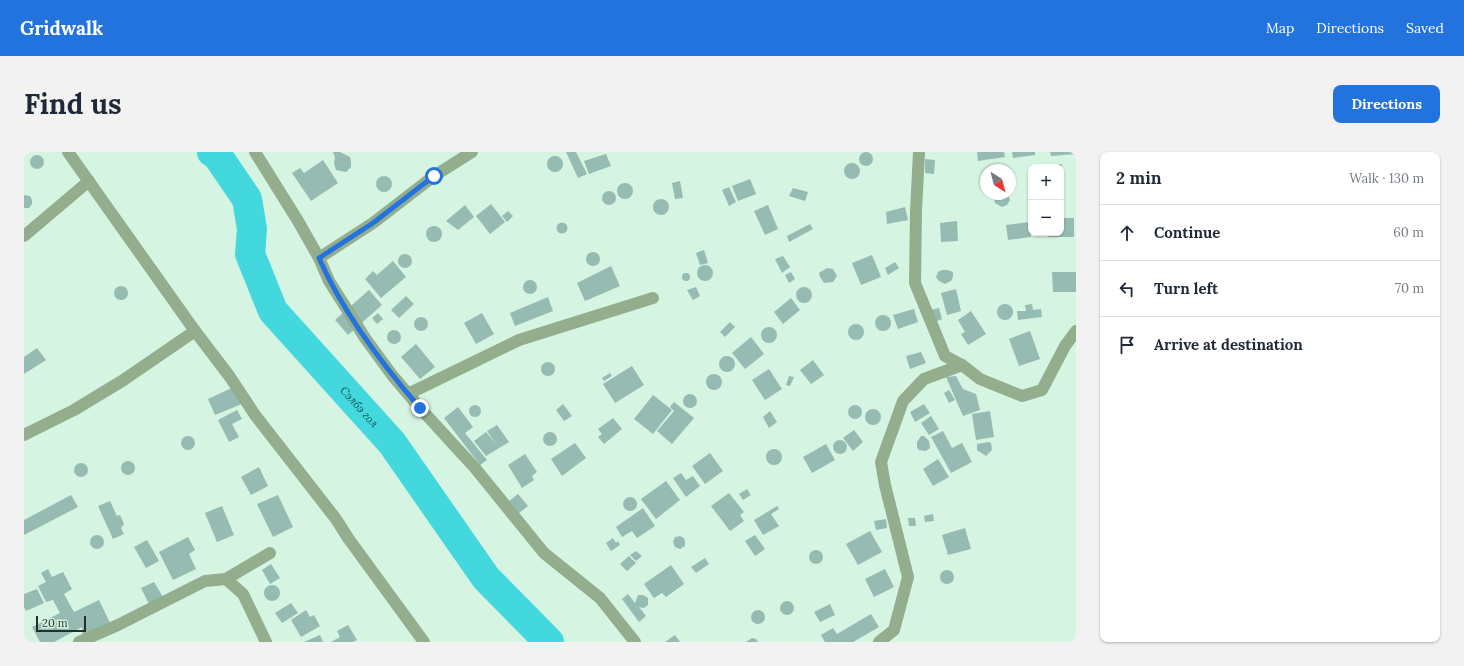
<!DOCTYPE html>
<html lang="en">
<head>
<meta charset="utf-8">
<style>
	:root { --surface:#fff; --page:#f2f2f3; --text:#1f2937; --muted:#747a83; --line:#e0e1e3; --accent:#2373de }
	body { margin:0; font-family:Lora,serif; background:var(--page); color:var(--text) }
	.controls { position:absolute; right:12px; top:12px; display:grid; overflow:hidden; border-radius:8px; box-shadow:0 1px 3px #0004 }
	.controls button { width:36px; height:36px; display:grid; place-items:center; padding:0; border:0; border-bottom:1px solid var(--line); background:var(--surface); color:var(--text); font:20px sans-serif }
	.compass { position:absolute; left:956px; top:12px; width:36px; height:36px; border-radius:50%; background:var(--surface); box-shadow:0 1px 3px #0004; rotate:144deg }
	.scale { position:absolute; left:12px; bottom:10px; width:50px; box-sizing:border-box; padding-left:4px; border:2px solid #243029; border-top:0; font-size:11px; line-height:14px; white-space:nowrap; color:#243029; -webkit-text-stroke:3px #d5f4e1; paint-order:stroke }
	.stop { position:absolute; width:12px; height:12px; margin:-9px; border:3px solid #2373de; border-radius:50%; background:#fff }
	.stop.end { background:#2373de; border-color:#fff; box-shadow:0 1px 4px #0008 }
	.list { margin:0; padding:0; list-style:none }
	h2 { display:flex; justify-content:space-between; align-items:center; height:52px; margin:0; padding:0 16px; font-size:17px }
	h2 small { font-size:13px; font-weight:400; color:var(--muted) }
	.list li { display:grid; grid-template-columns:26px 1fr auto; gap:12px; align-items:center; box-sizing:border-box; height:56px; padding:0 16px; border-top:1px solid var(--line) }
	.list b { display:block; font-size:15px; white-space:nowrap }
	.list em { font-size:13px; font-style:normal; color:var(--muted) }
	.icon { flex:none; width:22px; height:22px; fill:none; stroke:currentColor; stroke-width:2; stroke-linecap:round; stroke-linejoin:round }
	.map { position:relative; flex:none; width:1052px; height:490px; overflow:hidden; border-radius:8px }
	header { display:flex; align-items:center; gap:24px; box-sizing:border-box; height:56px; padding:0 20px; background:var(--accent); color:#fff }
	header strong { font-size:19px }
	nav { display:flex; gap:22px; margin-inline-start:auto; font-size:14px }
	.intro { display:flex; align-items:center; justify-content:space-between; box-sizing:border-box; height:96px; padding:0 24px }
	h1 { margin:0; font-size:28px }
	.button { padding:10px 18px; border-radius:8px; background:var(--accent); color:#fff; font-size:14px; font-weight:700 }
	main { display:flex; gap:24px; padding:0 24px }
	aside { flex:1; background:var(--surface); border-radius:8px; box-shadow:0 1px 3px #0004 }
	.map>svg:first-child { display:block }
</style>
</head>
<body>
<header>
<strong>Gridwalk</strong>
<nav><a>Map</a><a>Directions</a><a>Saved</a></nav>
</header>
<div class="intro"><h1>Find us</h1><a class="button">Directions</a></div>
<main>
<div class="map">
<svg width="1052" height="490" viewBox="0 0 1052 490">
	<rect width="100%" height="100%" fill="#d5f4e1"/>
	<g fill="none" stroke-linecap="round" stroke-linejoin="round">
		<path stroke="#43d8dd" stroke-width="30" id="s1" d="M188,0l5,3 30,44 5,30 -2,25 23,57 119,132 94,135 63,64"/>
	</g>
	<g fill="#96bbb2">
		<polygon points="309,0 316,0 326,5 327,9 327,15 322,20 312,18 310,11 311,5"/>
		<polygon points="542,0 552,0 563,22 554,26"/>
		<polygon points="953,0 980,0 981,5 954,9"/>
		<polygon points="988,0 1011,0 1011,3 989,6"/>
		<polygon points="1026,0 1052,0 1052,2 1027,4"/>
		<circle cx="842" cy="7" r="7"/>
		<polygon points="582,2 587,14 565,22 560,9"/>
		<circle cx="13" cy="10" r="7"/>
		<circle cx="531" cy="12" r="8"/>
		<polygon points="901,7 911,8 910,22 901,21"/>
		<polygon points="299,8 314,31 287,49 268,21 276,16 280,21"/>
		<circle cx="828" cy="19" r="8"/>
		<polygon points="1038,12 1040,31 1037,32 1037,15 1024,15 1024,13"/>
		<circle cx="360" cy="32" r="8"/>
		<polygon points="726,27 732,42 714,49 708,34"/>
		<polygon points="656,29 659,46 651,47 648,31"/>
		<circle cx="601" cy="39" r="8"/>
		<polygon points="705,35 712,50 705,54 698,38"/>
		<polygon points="769,36 784,40 781,49 765,44"/>
		<circle cx="585" cy="46" r="7"/>
		<polygon points="971,42 984,42 986,48 983,53 978,55 971,51 970,46"/>
		<polygon points="0,43 6,44 8,48 8,52 5,56 0,56"/>
		<circle cx="637" cy="55" r="8"/>
		<polygon points="467,52 481,70 466,82 452,64"/>
		<polygon points="441,53 450,65 434,78 422,69"/>
		<polygon points="744,53 754,77 741,83 730,59"/>
		<polygon points="881,55 884,68 863,72 862,60"/>
		<polygon points="484,59 489,64 483,70 478,64"/>
		<polygon points="1037,66 1050,66 1050,85 1024,85 1024,81 1037,81"/>
		<polygon points="933,69 934,89 917,90 916,71"/>
		<polygon points="1005,70 1007,85 984,88 982,73"/>
		<circle cx="538" cy="76" r="5.5"/>
		<polygon points="786,72 789,77 765,90 763,84"/>
		<circle cx="410" cy="82" r="8"/>
		<polygon points="680,98 684,111 676,113 672,101"/>
		<circle cx="569" cy="107" r="7"/>
		<circle cx="381" cy="109" r="7"/>
		<polygon points="848,103 857,125 837,133 828,111"/>
		<polygon points="759,104 766,115 758,121 751,107"/>
		<polygon points="369,109 382,125 357,146 341,127 349,119 353,123"/>
		<polygon points="871,110 875,116 864,123 861,116"/>
		<circle cx="681" cy="121" r="8"/>
		<polygon points="587,114 596,134 561,149 553,131"/>
		<polygon points="803,116 809,117 813,124 809,130 800,131 796,125 795,121"/>
		<polygon points="918,118 924,118 929,120 929,125 927,129 921,132 915,129 912,125 914,120"/>
		<polygon points="767,120 771,127 765,131 761,123"/>
		<polygon points="1028,120 1052,120 1052,140 1029,140"/>
		<circle cx="662" cy="125" r="4"/>
		<circle cx="506" cy="135" r="7"/>
		<circle cx="97" cy="141" r="7"/>
		<polygon points="672,135 676,144 669,148 663,138"/>
		<circle cx="780" cy="143" r="8"/>
		<polygon points="932,137 937,159 923,163 917,141"/>
		<polygon points="345,138 358,153 324,183 311,168"/>
		<polygon points="382,144 390,152 375,166 367,158"/>
		<polygon points="524,145 529,159 491,174 486,161"/>
		<polygon points="767,146 776,158 759,172 750,160"/>
		<polygon points="1008,152 1009,158 1017,157 1018,165 994,168 993,159 1002,159 1001,153"/>
		<circle cx="981" cy="160" r="8"/>
		<polygon points="915,156 918,167 911,170 907,158"/>
		<polygon points="890,157 894,170 874,177 869,163"/>
		<polygon points="947,159 962,182 944,193 937,182 941,180 934,168"/>
		<polygon points="354,161 359,167 353,172 348,166"/>
		<polygon points="458,161 470,182 452,192 440,171"/>
		<circle cx="859" cy="171" r="8"/>
		<circle cx="397" cy="172" r="7"/>
		<polygon points="706,170 711,175 701,185 696,180"/>
		<circle cx="832" cy="180" r="8"/>
		<circle cx="745" cy="183" r="8"/>
		<circle cx="370" cy="185" r="7"/>
		<polygon points="1006,179 1016,207 995,214 985,187"/>
		<polygon points="727,185 740,202 721,217 708,201"/>
		<polygon points="392,192 411,215 396,227 377,205"/>
		<polygon points="13,196 22,208 0,222 0,205"/>
		<polygon points="897,200 902,211 886,217 882,204"/>
		<circle cx="703" cy="212" r="8"/>
		<polygon points="789,208 800,223 787,232 776,218"/>
		<circle cx="524" cy="217" r="7"/>
		<polygon points="608,214 620,233 591,251 579,232"/>
		<polygon points="745,217 758,237 741,248 728,228"/>
		<polygon points="586,221 588,224 580,229 578,226"/>
		<circle cx="690" cy="230" r="8"/>
		<polygon points="765,224 770,225 766,234 762,233"/>
		<polygon points="932,224 939,237 952,242 956,258 939,264 922,225"/>
		<polygon points="212,234 220,251 191,263 184,247"/>
		<polygon points="925,238 931,248 925,251 920,241"/>
		<circle cx="666" cy="249" r="7"/>
		<polygon points="629,243 648,258 629,282 610,267"/>
		<polygon points="650,250 670,266 648,292 633,279 650,259 646,255"/>
		<polygon points="539,252 548,264 540,269 532,258"/>
		<polygon points="900,252 906,261 891,270 886,260"/>
		<circle cx="451" cy="259" r="6"/>
		<circle cx="831" cy="260" r="7"/>
		<polygon points="434,255 449,275 441,281 463,308 456,313 420,266"/>
		<circle cx="849" cy="265" r="8"/>
		<polygon points="213,258 218,267 208,272 215,285 205,290 194,268"/>
		<polygon points="746,259 753,270 745,276 739,265"/>
		<polygon points="966,259 970,285 952,288 948,262"/>
		<polygon points="907,264 915,277 905,283 897,271"/>
		<polygon points="589,266 598,277 580,292 574,285 578,282 574,277"/>
		<polygon points="473,273 485,290 462,304 450,289 462,280 473,293 463,279"/>
		<polygon points="830,278 839,290 829,299 819,286"/>
		<polygon points="919,279 928,296 938,291 948,310 927,321 907,285"/>
		<circle cx="526" cy="287" r="7"/>
		<polygon points="897,284 900,284 905,289 906,296 902,299 895,298 893,296 893,290"/>
		<circle cx="164" cy="291" r="7"/>
		<circle cx="816" cy="295" r="7"/>
		<polygon points="965,290 967,291 968,298 962,304 953,298 953,292"/>
		<polygon points="551,291 562,306 538,324 527,307"/>
		<polygon points="802,292 811,308 788,321 779,305"/>
		<circle cx="750" cy="305" r="8"/>
		<polygon points="686,301 699,319 681,332 668,314"/>
		<polygon points="501,302 513,320 508,324 510,328 498,336 484,313"/>
		<polygon points="914,307 925,325 909,334 899,317"/>
		<circle cx="104" cy="316" r="7"/>
		<circle cx="57" cy="318" r="7"/>
		<polygon points="235,315 244,334 227,343 217,325"/>
		<polygon points="657,321 662,328 669,324 676,334 662,345 649,326"/>
		<polygon points="642,329 656,348 632,367 617,347"/>
		<polygon points="723,337 727,343 719,348 715,342"/>
		<polygon points="705,341 720,360 716,363 720,369 706,379 687,354"/>
		<polygon points="494,342 504,354 495,361 485,349"/>
		<polygon points="47,343 54,355 0,383 0,368"/>
		<polygon points="254,343 269,375 249,385 233,352"/>
		<circle cx="606" cy="352" r="7"/>
		<polygon points="86,349 93,364 96,363 100,372 97,376 100,382 89,387 74,354"/>
		<polygon points="198,354 210,383 193,390 181,361"/>
		<polygon points="753,354 755,357 747,362 755,374 739,383 730,368"/>
		<polygon points="619,356 631,374 613,386 608,379 598,385 592,375"/>
		<polygon points="909,362 910,369 901,370 900,364"/>
		<polygon points="884,366 891,366 892,374 885,374"/>
		<polygon points="862,367 863,376 852,378 850,369"/>
		<polygon points="941,376 947,397 924,403 918,383"/>
		<polygon points="846,379 858,400 834,413 822,392"/>
		<polygon points="731,383 741,397 731,404 721,389"/>
		<circle cx="73" cy="390" r="7"/>
		<polygon points="656,384 660,386 661,390 661,394 656,397 651,395 649,390 651,385"/>
		<polygon points="164,385 171,398 165,402 172,417 149,428 135,400"/>
		<polygon points="589,386 592,391 594,389 596,393 587,399 582,391"/>
		<polygon points="123,388 135,409 122,416 110,395"/>
		<circle cx="792" cy="405" r="7"/>
		<polygon points="612,399 618,404 612,409 606,403"/>
		<polygon points="605,404 612,411 603,419 596,412"/>
		<polygon points="681,406 685,412 672,421 667,415"/>
		<polygon points="247,412 256,426 246,432 238,418"/>
		<polygon points="647,413 660,432 642,445 638,441 630,446 620,432"/>
		<polygon points="24,417 28,425 39,420 48,437 40,442 50,460 75,448 86,471 59,484 58,475 30,490 16,490 8,475 36,461 29,448 22,450 14,434 22,430 17,421"/>
		<polygon points="861,417 870,435 850,445 841,427"/>
		<circle cx="923" cy="425" r="7"/>
		<polygon points="130,430 139,445 125,452 117,436"/>
		<circle cx="248" cy="441" r="8"/>
		<polygon points="13,437 20,451 2,459 0,455 0,442"/>
		<polygon points="604,442 611,451 614,443 619,443 624,446 624,453 620,456 615,455 622,464 615,470 598,447"/>
		<circle cx="763" cy="456" r="7"/>
		<polygon points="267,451 274,461 258,471 251,461"/>
		<polygon points="806,452 811,463 796,470 790,460"/>
		<circle cx="734" cy="465" r="7"/>
		<polygon points="282,458 286,465 290,463 296,474 277,485 267,468"/>
		<polygon points="847,462 855,475 829,490 801,490 797,483 809,476 813,482"/>
		<polygon points="324,473 333,488 329,490 307,490 316,485 313,479"/>
		<polygon points="296,483 299,490 280,490"/>
		<polygon points="651,483 656,490 641,490"/>
		<polygon points="728,486 732,487 734,490 722,490"/>
	</g>
	<g fill="none" stroke-linecap="round" stroke-linejoin="round">
		<g stroke="#94ae8d" stroke-width="12">
			<polyline points="231,0 274,69 295,106 305,129 341,186 368,223 396,256 451,316 520,401 576,446 611,490"/>
			<polyline points="895,0 892,59 891,131 921,204 938,213 956,227 998,244 1018,238 1041,194 1052,179"/>
			<polyline points="0,84 65,29"/>
			<polyline points="295,106 349,71 410,24 448,0"/>
			<polyline points="171,179 206,225 231,263 312,367 324,386 400,490"/>
			<polyline points="384,242 495,188 629,146"/>
			<polyline points="0,283 50,258 98,229 171,179 44,0"/>
			<polyline points="202,427 219,442 242,490"/>
			<polyline points="55,490 94,473 181,429 202,427 246,401"/>
			<polyline points="855,490 870,478 884,425 861,333 857,310 879,249 900,227 938,213"/>
		</g>
	</g>
	<g fill="none" stroke-linecap="round" stroke-linejoin="round">
		<path stroke="#2373de" stroke-width="5" d="M396,256c-39,-45 -77,-95 -101,-150l54,-35 61,-47"/>
	</g>
	<g text-anchor="middle" stroke-width="3" stroke-linejoin="round" paint-order="stroke">
		<g font-size="11" font-style="italic" fill="#125153" stroke="#d5f4e1">
			<text dy="4" stroke="none"><textPath href="#s1" startOffset="305">Сэлбэ гол</textPath></text>
		</g>
	</g>
</svg>
<div class="controls">
<button>+</button>
<button>−</button>
</div>
<svg class="compass" viewBox="-18 -18 36 36"><path d="M0-13l5 13h-10z" fill="#e53935"/><path d="M0 13l5-13h-10z" fill="#747a83"/></svg>
<div class="scale">20 m</div>
<div class="stop" style="left:410px;top:24px"></div>
<div class="stop end" style="left:396px;top:256px"></div>
</div>
<aside>
<h2>2 min<small>Walk · 130 m</small></h2>
<ul class="list">
<li><svg class="icon" aria-label="ahead" viewBox="0 0 24 24"><path d="M12 20V5M6 11l6-6 6 6"/></svg><div><b>Continue</b></div><em>60 m</em></li>
<li><svg class="icon" aria-label="left" viewBox="0 0 24 24"><path d="M17 20v-9H6M10 6l-5 5 5 5"/></svg><div><b>Turn left</b></div><em>70 m</em></li>
<li><svg class="icon" aria-label="arrive" viewBox="0 0 24 24"><path d="M6 21V4h12l-3 4 3 4H6"/></svg><div><b>Arrive at destination</b></div></li>
</ul>
</aside>
</main>
</body>
</html>
